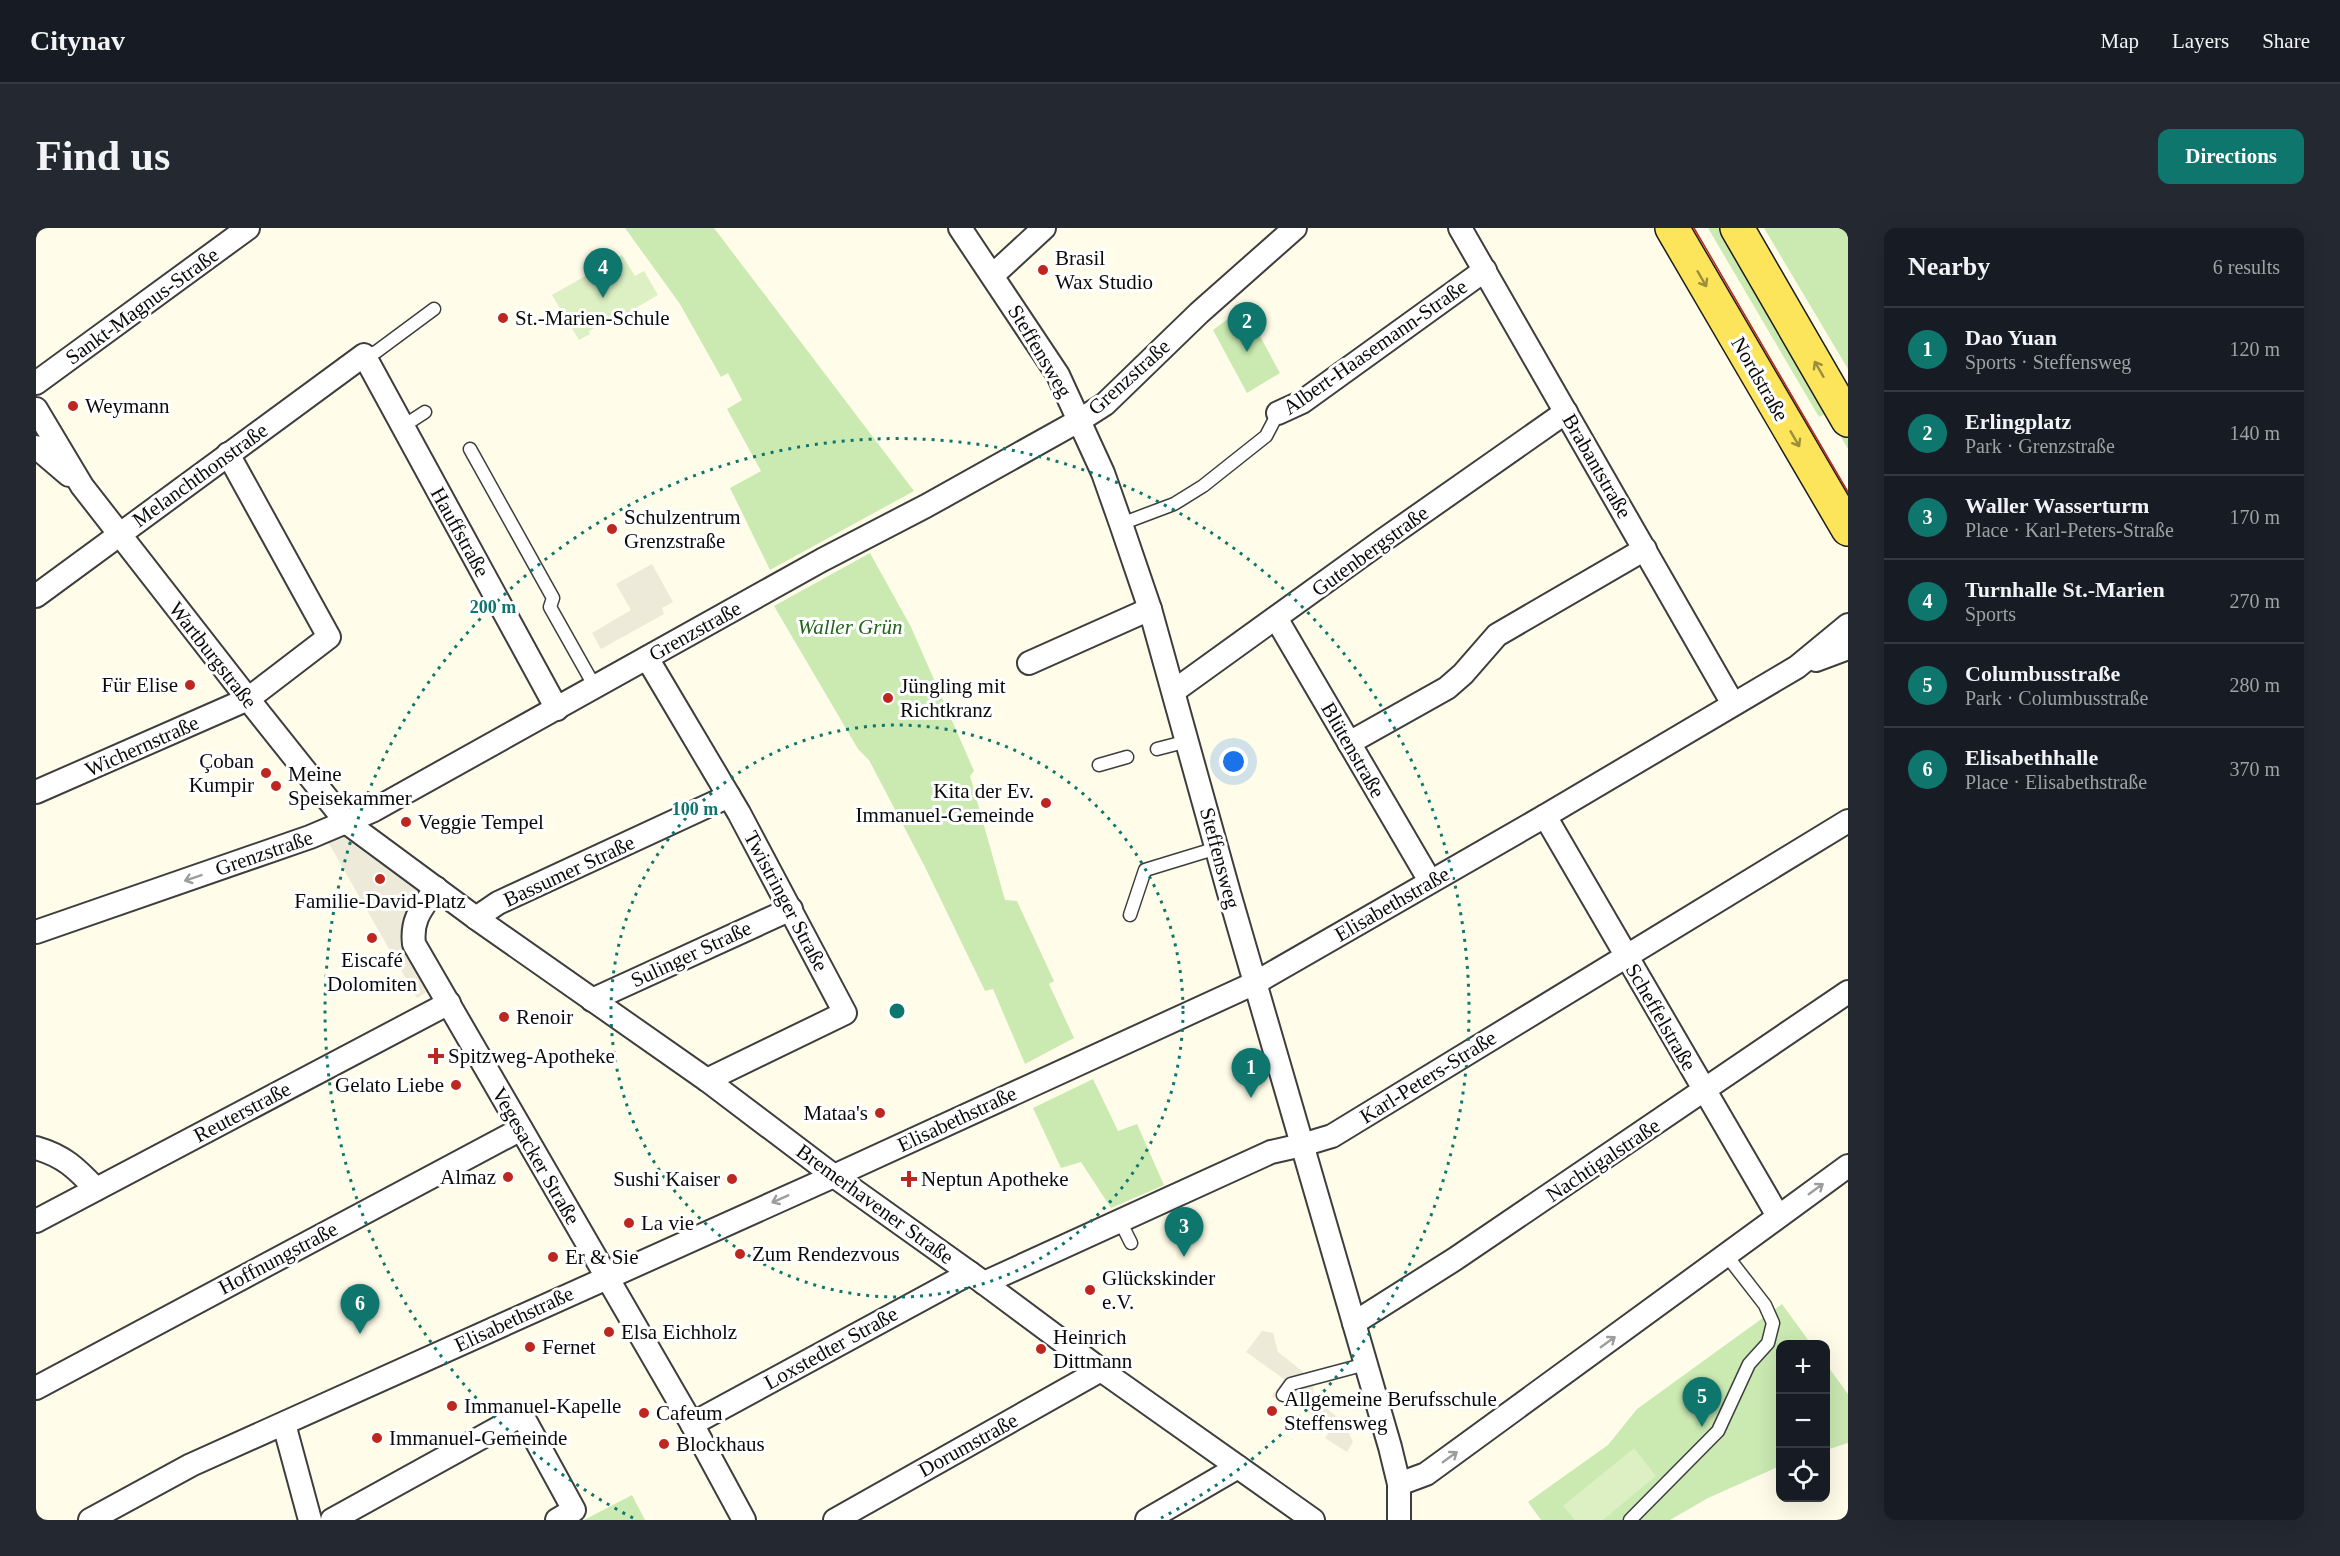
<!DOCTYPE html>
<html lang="en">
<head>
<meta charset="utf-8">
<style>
	:root { --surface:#171b24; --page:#242831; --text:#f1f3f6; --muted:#9ea1a6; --line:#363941; --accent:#0f766e }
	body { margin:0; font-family:Georgia,serif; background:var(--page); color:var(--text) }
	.controls { position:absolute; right:18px; bottom:18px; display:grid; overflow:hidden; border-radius:12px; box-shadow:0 6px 24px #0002 }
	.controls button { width:54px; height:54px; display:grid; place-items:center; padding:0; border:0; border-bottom:2px solid var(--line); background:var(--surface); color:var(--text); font:30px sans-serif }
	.you { position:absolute; left:1198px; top:534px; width:21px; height:21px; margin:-15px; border:4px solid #fff; border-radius:50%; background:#1a73e8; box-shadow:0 0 0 9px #1a73e833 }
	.badge { display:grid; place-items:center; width:39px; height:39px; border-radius:50%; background:var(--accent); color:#fff; font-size:20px; font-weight:700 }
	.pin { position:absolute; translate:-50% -50px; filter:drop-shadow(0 2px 3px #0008) }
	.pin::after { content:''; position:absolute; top:32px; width:21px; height:18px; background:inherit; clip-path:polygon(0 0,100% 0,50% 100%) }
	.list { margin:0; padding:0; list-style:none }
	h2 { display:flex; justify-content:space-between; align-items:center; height:78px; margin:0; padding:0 24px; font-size:26px }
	h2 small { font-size:20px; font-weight:400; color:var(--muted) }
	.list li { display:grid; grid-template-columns:39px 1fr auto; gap:18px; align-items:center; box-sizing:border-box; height:84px; padding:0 24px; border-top:2px solid var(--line) }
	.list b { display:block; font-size:22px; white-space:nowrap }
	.list p { margin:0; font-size:20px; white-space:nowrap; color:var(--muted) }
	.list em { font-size:20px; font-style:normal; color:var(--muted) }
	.icon { flex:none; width:33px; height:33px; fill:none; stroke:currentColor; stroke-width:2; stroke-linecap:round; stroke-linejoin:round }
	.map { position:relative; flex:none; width:1812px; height:1292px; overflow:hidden; border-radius:12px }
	header { display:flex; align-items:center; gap:36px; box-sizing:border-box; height:84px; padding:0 30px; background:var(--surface); border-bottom:2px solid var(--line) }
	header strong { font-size:28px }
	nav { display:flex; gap:33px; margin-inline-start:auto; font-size:21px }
	.intro { display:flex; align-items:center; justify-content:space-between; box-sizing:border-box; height:144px; padding:0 36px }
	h1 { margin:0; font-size:42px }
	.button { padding:15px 27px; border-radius:12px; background:var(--accent); color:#fff; font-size:21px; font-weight:700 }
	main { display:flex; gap:36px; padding:0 36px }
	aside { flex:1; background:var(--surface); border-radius:12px; box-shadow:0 6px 24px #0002 }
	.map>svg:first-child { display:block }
</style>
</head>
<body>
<header>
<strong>Citynav</strong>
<nav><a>Map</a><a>Layers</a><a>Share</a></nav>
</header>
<div class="intro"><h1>Find us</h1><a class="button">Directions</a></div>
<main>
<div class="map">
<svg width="1812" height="1292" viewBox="0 0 1812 1292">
	<rect width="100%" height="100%" fill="#fffde9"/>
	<g fill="#caeab2">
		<polygon points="589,0 678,0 878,263 734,342 694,260 725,243 691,181 706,172 692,145 685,149 644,76"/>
		<polygon points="1672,0 1689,0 1812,211 1812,221 1791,185 1783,189"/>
		<polygon points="1728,0 1812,0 1812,141"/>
		<polygon points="1208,79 1244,145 1211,165 1177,102"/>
		<polygon points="834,325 875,399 938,543 934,548 969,672 981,673 1018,753 1013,756 1038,810 989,836 957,761 949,763 889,639 833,532 822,521 738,378"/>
		<polygon points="1057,851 1082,903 1101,896 1128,957 1075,980 1045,934 1025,940 997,880"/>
		<polygon points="1746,1076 1775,1116 1744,1116 1744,1238 1672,1270 1634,1292 1505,1292 1492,1274 1572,1217 1601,1181"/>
		<polygon points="1790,1136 1812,1166 1812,1215 1790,1222"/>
		<polygon points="596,1267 609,1292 548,1292"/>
	</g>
	<g fill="#ddf0c4">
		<polygon points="586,27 599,48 608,43 622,67 569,98 567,95 553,103 554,106 543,112 516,67"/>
		<polygon points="1598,1220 1620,1248 1567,1292 1539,1292 1527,1278"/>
	</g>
	<g fill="#eeead9">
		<polygon points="616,336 637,374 626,380 628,386 565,421 556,405 595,382 580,356"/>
		<polygon points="310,594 400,660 376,700 402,757 381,770 295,619 284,605"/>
		<polygon points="1226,1103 1237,1105 1242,1124 1270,1146 1298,1138 1302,1150 1278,1157 1277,1170 1304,1191 1313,1188 1315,1196 1312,1203 1317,1214 1311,1224 1289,1210 1295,1201 1252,1170 1247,1176 1236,1168 1248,1151 1210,1124"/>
	</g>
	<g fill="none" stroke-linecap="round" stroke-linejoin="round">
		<defs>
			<g id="service">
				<polyline points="328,127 340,124 398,81"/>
				<polyline points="366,199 389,184"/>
				<polyline points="434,221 517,370 514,379 559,459"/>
				<polyline points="1085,296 1138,276 1167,258 1230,208 1242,185"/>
				<polyline points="1121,521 1152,513"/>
				<polyline points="1063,537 1091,529"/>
				<polyline points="1094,687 1109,642 1181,620"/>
				<polyline points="1084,993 1095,1015"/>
				<polyline points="1247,1167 1255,1156 1330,1136"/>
				<polyline points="1594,1292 1682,1203 1713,1136 1732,1115 1737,1095 1729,1077 1691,1028"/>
			</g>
			<g id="minor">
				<polyline points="924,0 1022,147 1067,245 1085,296 1114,381 1193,665 1354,1219 1363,1256 1363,1292"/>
				<polyline points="1424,0 1697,476"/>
				<polyline points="957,47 1008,0"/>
				<polyline points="0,155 212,0"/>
				<polyline points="0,181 46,258 212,471 310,594 440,690 671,852 798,948 948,1055 1065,1142 1277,1292"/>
				<polyline points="1242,185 1266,174 1449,42"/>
				<polyline points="0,219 33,247"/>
				<polyline points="0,368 328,127 521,481"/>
				<polyline points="1240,390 1394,653"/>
				<polyline points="611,430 703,585 809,785 671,852"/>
				<polyline points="1780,432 1812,420"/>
				<polyline points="993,435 1114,381"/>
				<polyline points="1138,463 1346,313 1530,184"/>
				<polyline points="1313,515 1411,460 1427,446 1461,407 1609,321"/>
				<polyline points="0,564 212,471 293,409 192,226"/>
				<polyline points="1509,588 1742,988"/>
				<path d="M400,660c-14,20 -25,31 -22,56l278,480 52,96"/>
				<polyline points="440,690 462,675 693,568"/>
				<polyline points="0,704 274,609 338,582 786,332 890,278 1044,192 1069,176 1163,85 1259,0"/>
				<polyline points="556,772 755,681"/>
				<path d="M0,920c28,8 40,20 60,41"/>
				<polyline points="0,993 413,775"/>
				<polyline points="948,1055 1235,924 1266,917 1296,908 1812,593"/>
				<polyline points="1318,1095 1419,1031 1812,764"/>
				<polyline points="0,1160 485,901"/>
				<polyline points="248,1196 274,1292"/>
				<polyline points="656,1196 934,1045"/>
				<polyline points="1363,1256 1390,1246 1812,938"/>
				<polyline points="54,1292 155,1237 798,948 1219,755 1509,588 1761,439 1812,397"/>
				<polyline points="296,1292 486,1187 538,1282 521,1292"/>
				<polyline points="799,1292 1065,1142"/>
				<polyline points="1111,1292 1202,1239"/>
			</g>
			<g id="primary">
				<polyline points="1636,0 1812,301"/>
				<polyline points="1701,0 1812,192"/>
			</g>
		</defs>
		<use href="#service" stroke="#3e3e3e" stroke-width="15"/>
		<use href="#minor" stroke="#3e3e3e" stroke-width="26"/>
		<use href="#primary" stroke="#1c1c1c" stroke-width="36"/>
		<use href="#service" stroke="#fff" stroke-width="12"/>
		<use href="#minor" stroke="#fff" stroke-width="22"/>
		<use href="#primary" stroke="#fce45b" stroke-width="33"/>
		<polyline stroke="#be2720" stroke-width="1.5" points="1658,0 1812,264"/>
	</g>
	<defs><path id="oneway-shaft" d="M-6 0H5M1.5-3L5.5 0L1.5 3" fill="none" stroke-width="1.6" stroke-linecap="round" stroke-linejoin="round" transform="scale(1.5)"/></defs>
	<g stroke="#9c8d3b">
		<use href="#oneway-shaft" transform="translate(1666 51) rotate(60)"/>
		<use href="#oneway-shaft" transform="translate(1783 141) rotate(-120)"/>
		<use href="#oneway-shaft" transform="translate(1759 211) rotate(60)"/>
	</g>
	<g stroke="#9d9d9d">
		<use href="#oneway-shaft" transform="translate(157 650) rotate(161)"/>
		<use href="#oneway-shaft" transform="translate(1780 961) rotate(-36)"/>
		<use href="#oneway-shaft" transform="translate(744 971) rotate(156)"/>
		<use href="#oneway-shaft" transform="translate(1572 1114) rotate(-36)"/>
		<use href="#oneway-shaft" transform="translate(1414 1229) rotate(-36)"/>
	</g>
	<g fill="none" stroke="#0f766e" stroke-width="3" stroke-dasharray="3 6">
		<circle cx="861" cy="783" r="286"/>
		<path d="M597 1290A572 572 0 1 1 1125 1290"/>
	</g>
	<g fill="#be2720" stroke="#fff" stroke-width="2">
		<circle cx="1007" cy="42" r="6"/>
		<circle cx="467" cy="90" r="6"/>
		<circle cx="37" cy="178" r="6"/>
		<circle cx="576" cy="301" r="6"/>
		<circle cx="154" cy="457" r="6"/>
		<circle cx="852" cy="470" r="6"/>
		<circle cx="230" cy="545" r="6"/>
		<circle cx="240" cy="558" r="6"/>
		<circle cx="1010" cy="575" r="6"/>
		<circle cx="370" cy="594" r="6"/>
		<circle cx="344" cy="651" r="6"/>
		<circle cx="336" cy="710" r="6"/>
		<circle cx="468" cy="789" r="6"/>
		<path d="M397 819h6v6h6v6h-6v6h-6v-6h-6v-6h6z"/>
		<circle cx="420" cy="857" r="6"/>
		<circle cx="844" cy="885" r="6"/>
		<circle cx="472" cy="949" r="6"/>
		<circle cx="696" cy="951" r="6"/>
		<path d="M870 942h6v6h6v6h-6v6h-6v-6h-6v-6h6z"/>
		<circle cx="593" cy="995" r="6"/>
		<circle cx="704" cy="1026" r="6"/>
		<circle cx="517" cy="1029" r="6"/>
		<circle cx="1054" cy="1062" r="6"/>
		<circle cx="573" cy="1104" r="6"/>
		<circle cx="494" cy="1119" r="6"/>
		<circle cx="1005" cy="1121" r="6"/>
		<circle cx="416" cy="1178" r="6"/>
		<circle cx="1236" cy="1183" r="6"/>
		<circle cx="608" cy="1185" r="6"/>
		<circle cx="341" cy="1210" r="6"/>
		<circle cx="628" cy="1216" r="6"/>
	</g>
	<g text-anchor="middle" stroke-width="6" stroke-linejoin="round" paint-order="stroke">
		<g font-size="21" fill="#0b0b0b" stroke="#fff" text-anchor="start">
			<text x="1019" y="37">Brasil<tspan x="1019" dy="24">Wax Studio</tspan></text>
			<text x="479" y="97">St.-Marien-Schule</text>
			<text x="49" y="185">Weymann</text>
			<text x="588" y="296">Schulzentrum<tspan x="588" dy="24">Grenzstraße</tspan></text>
			<text x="142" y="464" text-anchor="end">Für Elise</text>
			<text x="864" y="465">Jüngling mit<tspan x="864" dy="24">Richtkranz</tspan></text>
			<text x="218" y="540" text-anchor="end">Çoban<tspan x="218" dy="24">Kumpir</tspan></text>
			<text x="252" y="553">Meine<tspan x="252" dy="24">Speisekammer</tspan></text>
			<text x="998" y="570" text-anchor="end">Kita der Ev.<tspan x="998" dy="24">Immanuel-Gemeinde</tspan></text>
			<text x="382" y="601">Veggie Tempel</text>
			<text x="344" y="680" text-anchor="middle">Familie-David-Platz</text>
			<text x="336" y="739" text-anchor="middle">Eiscafé<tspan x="336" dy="24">Dolomiten</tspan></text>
			<text x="480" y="796">Renoir</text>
			<text x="412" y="835">Spitzweg-Apotheke</text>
			<text x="408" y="864" text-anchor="end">Gelato Liebe</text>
			<text x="832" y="892" text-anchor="end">Mataa's</text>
			<text x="460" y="956" text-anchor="end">Almaz</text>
			<text x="684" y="958" text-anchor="end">Sushi Kaiser</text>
			<text x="885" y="958">Neptun Apotheke</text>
			<text x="605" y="1002">La vie</text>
			<text x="716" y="1033">Zum Rendezvous</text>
			<text x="529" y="1036">Er &amp; Sie</text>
			<text x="1066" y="1057">Glückskinder<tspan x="1066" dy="24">e.V.</tspan></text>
			<text x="585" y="1111">Elsa Eichholz</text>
			<text x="1017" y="1116">Heinrich<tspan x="1017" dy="24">Dittmann</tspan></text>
			<text x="506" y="1126">Fernet</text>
			<text x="1248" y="1178">Allgemeine Berufsschule<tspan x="1248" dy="24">Steffensweg</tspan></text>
			<text x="428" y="1185">Immanuel-Kapelle</text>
			<text x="620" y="1192">Cafeum</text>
			<text x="353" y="1217">Immanuel-Gemeinde</text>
			<text x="640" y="1223">Blockhaus</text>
		</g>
		<g font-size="21" fill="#0b0b0b" stroke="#fff">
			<text transform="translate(106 78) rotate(-36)" y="7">Sankt-Magnus-Straße</text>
			<text transform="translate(1339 119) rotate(-35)" y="7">Albert-Haasemann-Straße</text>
			<text transform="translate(1004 123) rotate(59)" y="7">Steffensweg</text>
			<text transform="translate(1093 149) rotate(-42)" y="7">Grenzstraße</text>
			<text transform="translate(1724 151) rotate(60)" y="7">Nordstraße</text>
			<text transform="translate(1561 238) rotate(60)" y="7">Brabantstraße</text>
			<text transform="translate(164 247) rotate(-36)" y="7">Melanchthonstraße</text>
			<text transform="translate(424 304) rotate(61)" y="7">Hauffstraße</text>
			<text transform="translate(1334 323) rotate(-36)" y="7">Gutenbergstraße</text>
			<text transform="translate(659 403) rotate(-29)" y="7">Grenzstraße</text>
			<text transform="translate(177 427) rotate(52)" y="7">Wartburgstraße</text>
			<text transform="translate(106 518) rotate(-24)" y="7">Wichernstraße</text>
			<text transform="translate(1317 522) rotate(60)" y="7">Blütenstraße</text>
			<text transform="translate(228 625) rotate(-19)" y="7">Grenzstraße</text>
			<text transform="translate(1184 630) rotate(75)" y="7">Steffensweg</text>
			<text transform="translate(533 643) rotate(-25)" y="7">Bassumer Straße</text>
			<text transform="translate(750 673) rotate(62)" y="7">Twistringer Straße</text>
			<text transform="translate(1356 676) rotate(-30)" y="7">Elisabethstraße</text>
			<text transform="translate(655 726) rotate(-25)" y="7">Sulinger Straße</text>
			<text transform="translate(1625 789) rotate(60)" y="7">Scheffelstraße</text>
			<text transform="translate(1392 849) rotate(-32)" y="7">Karl-Peters-Straße</text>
			<text transform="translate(206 884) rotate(-28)" y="7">Reuterstraße</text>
			<text transform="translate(921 891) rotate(-25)" y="7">Elisabethstraße</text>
			<text transform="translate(500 928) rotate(60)" y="7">Vegesacker Straße</text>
			<text transform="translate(1567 932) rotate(-34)" y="7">Nachtigalstraße</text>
			<text transform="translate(839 976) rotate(36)" y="7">Bremerhavener Straße</text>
			<text transform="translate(242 1030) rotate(-28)" y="7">Hoffnungstraße</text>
			<text transform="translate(478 1091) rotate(-25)" y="7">Elisabethstraße</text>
			<text transform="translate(795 1120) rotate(-29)" y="7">Loxstedter Straße</text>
			<text transform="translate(932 1217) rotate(-29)" y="7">Dorumstraße</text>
		</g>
		<g font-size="21" font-style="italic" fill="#23631b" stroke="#fff">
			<text x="814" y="406">Waller Grün</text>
		</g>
	</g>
	<circle cx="861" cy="783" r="9" fill="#0f766e" stroke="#fff" stroke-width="3"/>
	<g font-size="18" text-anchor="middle" font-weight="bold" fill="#0f766e" stroke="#fff" stroke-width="6" stroke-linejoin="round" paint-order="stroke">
		<text x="457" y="385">200 m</text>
		<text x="659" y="587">100 m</text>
	</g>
</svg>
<div class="controls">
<button>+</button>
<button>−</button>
<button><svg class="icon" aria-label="locate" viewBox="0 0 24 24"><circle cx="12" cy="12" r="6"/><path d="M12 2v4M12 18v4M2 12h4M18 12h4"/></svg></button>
</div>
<div class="you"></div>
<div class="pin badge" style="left:1215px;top:870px">1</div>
<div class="pin badge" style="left:1211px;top:124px">2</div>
<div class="pin badge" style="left:1148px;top:1029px">3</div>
<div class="pin badge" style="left:567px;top:70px">4</div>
<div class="pin badge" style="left:1666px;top:1199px">5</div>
<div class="pin badge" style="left:324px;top:1106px">6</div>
</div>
<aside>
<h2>Nearby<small>6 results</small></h2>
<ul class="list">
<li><span class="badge">1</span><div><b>Dao Yuan</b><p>Sports · Steffensweg</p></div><em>120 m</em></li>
<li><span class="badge">2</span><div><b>Erlingplatz</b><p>Park · Grenzstraße</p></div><em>140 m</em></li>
<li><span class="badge">3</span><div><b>Waller Wasserturm</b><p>Place · Karl-Peters-Straße</p></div><em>170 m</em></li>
<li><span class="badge">4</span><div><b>Turnhalle St.-Marien</b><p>Sports</p></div><em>270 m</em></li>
<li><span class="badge">5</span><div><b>Columbusstraße</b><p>Park · Columbusstraße</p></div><em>280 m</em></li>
<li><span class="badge">6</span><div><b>Elisabethhalle</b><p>Place · Elisabethstraße</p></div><em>370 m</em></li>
</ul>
</aside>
</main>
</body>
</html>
